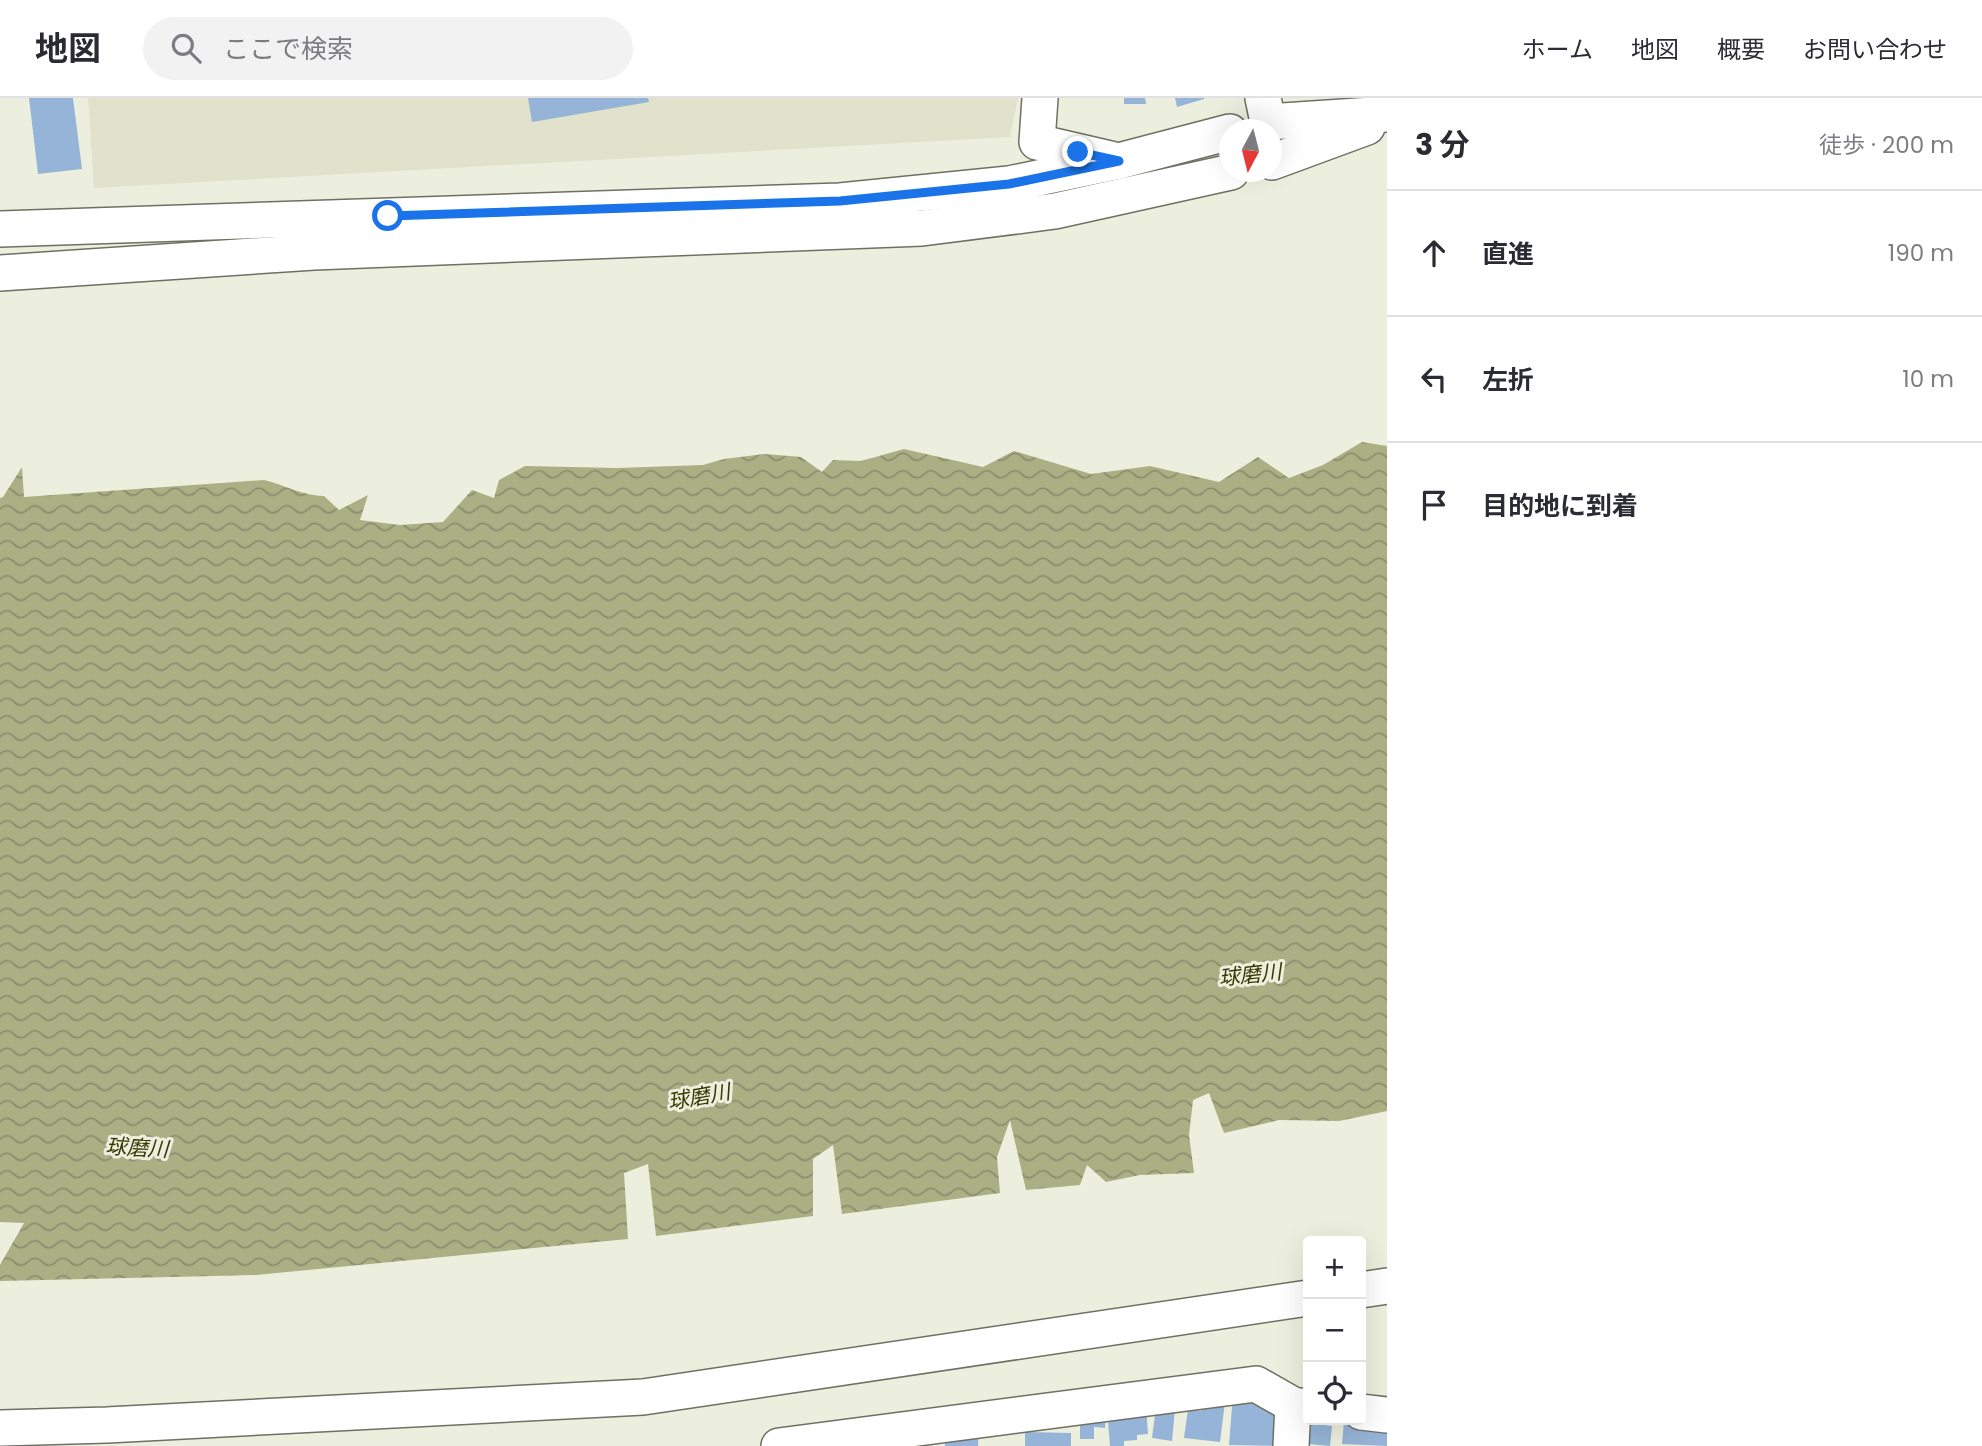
<!DOCTYPE html>
<html lang="ja">
<head>
<meta charset="utf-8">
<style>
	:root { --surface:#fff; --page:#f2f2f3; --text:#2b2b33; --muted:#7c7c81; --line:#e1e1e2 }
	body { margin:0; font-family:Poppins,"Noto Sans JP",sans-serif; background:var(--page); color:var(--text) }
	.controls { position:absolute; right:21px; bottom:21px; display:grid; overflow:hidden; border-radius:7px; box-shadow:0 7px 28px #0002 }
	.controls button { width:63px; height:63px; display:grid; place-items:center; padding:0; border:0; border-bottom:2px solid var(--line); background:var(--surface); color:var(--text); font:35px sans-serif }
	.compass { position:absolute; left:1219px; top:21px; width:63px; height:63px; border-radius:50%; background:var(--surface); box-shadow:0 7px 28px #0002; rotate:187deg }
	.stop { position:absolute; width:21px; height:21px; margin:-16px; border:5px solid #1a73e8; border-radius:50%; background:#fff }
	.stop.end { background:#1a73e8; border-color:#fff; box-shadow:0 2px 7px #0008 }
	.list { margin:0; padding:0; list-style:none }
	h2 { display:flex; justify-content:space-between; align-items:center; height:91px; margin:0; padding:0 28px; font-size:30px }
	h2 small { font-size:23px; font-weight:400; color:var(--muted) }
	.list li { display:grid; grid-template-columns:46px 1fr auto; gap:21px; align-items:center; box-sizing:border-box; height:126px; padding:0 28px; border-top:2px solid var(--line) }
	.list b { display:block; font-size:26px; white-space:nowrap }
	.list em { font-size:23px; font-style:normal; color:var(--muted) }
	.icon { flex:none; width:38px; height:38px; fill:none; stroke:currentColor; stroke-width:2; stroke-linecap:round; stroke-linejoin:round }
	.map { position:relative; flex:none; width:1387px; height:1348px; overflow:hidden }
	header { display:flex; align-items:center; gap:42px; box-sizing:border-box; height:98px; padding:0 35px; background:var(--surface); border-bottom:2px solid var(--line) }
	header strong { font-size:33px }
	nav { display:flex; gap:38px; margin-inline-start:auto; font-size:24px }
	.search { width:490px; height:63px; background:var(--page); display:flex; align-items:center; gap:18px; box-sizing:border-box; padding:0 24px; border-radius:38px; color:var(--muted); font-size:26px }
	main { display:flex }
	aside { flex:1; background:var(--surface) }
	.map>svg:first-child { display:block }
</style>
</head>
<body>
<header>
<strong>地図</strong>
<div class="search"><svg class="icon" aria-label="search" viewBox="0 0 24 24"><circle cx="10" cy="10" r="6"/><path d="M15 15l6 6"/></svg>ここで検索</div>
<nav><a>ホーム</a><a>地図</a><a>概要</a><a>お問い合わせ</a></nav>
</header>
<main>
<div class="map">
<svg width="1387" height="1348" viewBox="0 0 1387 1348">
	<defs>
		<pattern id="water-waves" width="16" height="10" patternUnits="userSpaceOnUse" patternTransform="scale(1.75)"><rect width="16" height="10" fill="#abaf84"/><path d="M0 5q4-4 8 0t8 0" fill="none" stroke="#8c8f6d"/></pattern>
	</defs>
	<rect width="100%" height="100%" fill="#edefde"/>
	<polygon fill="#e0e2cb" points="88,0 1018,0 1010,39 94,90"/>
	<path fill="url(#water-waves)" d="M1362,344l25,4v665l-48,10 -60,-1 -55,13 -15,-40 -16,7 -4,35 5,38 -54,2 -34,7 -19,-17 -7,20 -54,5 -16,-70 -13,37 3,36 -158,21 -9,-69 -20,14v57l-157,20 -8,-72 -24,9 4,66 -372,36 -256,6v-16l24,-42 -24,-1v-724l3,-1 19,-30 2,30 240,-17c20,5 40,16 60,16l15,14 29,-15 -8,25 40,5 43,-3 29,-32 22,8 5,-18 26,-14 92,2 86,-3 21,-6 41,-5 36,3 21,15 11,-12 28,1 43,-12 79,18 31,-16 77,23 59,-8 69,16 39,-25 31,21 34,-13z"/>
	<g fill="#95b4d7">
		<polygon points="29,0 73,0 82,71 38,76"/>
		<polygon points="528,0 648,0 649,4 532,24"/>
		<polygon points="1124,0 1145,0 1146,6 1124,6"/>
		<polygon points="1175,0 1204,0 1204,1 1177,9"/>
		<polygon points="1233,1296 1282,1315 1279,1348 1229,1347"/>
		<polygon points="1202,1301 1225,1304 1220,1344 1184,1340 1188,1311 1201,1313"/>
		<polygon points="1146,1309 1148,1336 1137,1337 1137,1342 1124,1343 1124,1348 1110,1348 1107,1311"/>
		<polygon points="1156,1309 1175,1311 1172,1343 1152,1340"/>
		<polygon points="1080,1317 1106,1318 1105,1330 1094,1329 1094,1341 1080,1341"/>
		<polygon points="1344,1323 1387,1327 1387,1348 1342,1346"/>
		<polygon points="1301,1324 1332,1328 1330,1348 1298,1345"/>
		<polygon points="946,1327 979,1329 978,1348 945,1348"/>
		<polygon points="1025,1334 1071,1335 1071,1348 1025,1348"/>
	</g>
	<g fill="none" stroke-linecap="round" stroke-linejoin="round">
		<defs>
			<g id="minor">
				<polyline points="1040,0 1037,44 1119,63 1230,34"/>
				<polyline points="1263,0 1268,24 1387,16"/>
				<polyline points="1272,64 1367,29"/>
				<polyline points="0,131 840,103 1009,86 1119,63"/>
				<polyline points="0,175 314,154 922,130 1055,113 1231,74"/>
				<polyline points="1361,1192 1387,1188"/>
				<polyline points="1361,1314 1387,1317"/>
				<polyline points="0,1330 107,1327 643,1299 1308,1200"/>
				<polyline points="779,1348 1256,1286 1293,1307 1308,1309"/>
				<polyline points="1291,1348 1293,1307"/>
			</g>
		</defs>
		<use href="#minor" stroke="#6e7062" stroke-width="38"/>
		<use href="#minor" stroke="#fff" stroke-width="35"/>
	</g>
	<g fill="none" stroke-linecap="round" stroke-linejoin="round">
		<polyline stroke="#1a73e8" stroke-width="9" points="388,118 840,103 1009,86 1119,63 1078,54"/>
	</g>
	<g text-anchor="middle" stroke-width="6" stroke-linejoin="round" paint-order="stroke">
		<g font-size="21" font-style="italic" fill="#373902" stroke="#edefde">
			<text transform="translate(1250 877) rotate(-6)" y="7">球磨川</text>
			<text transform="translate(699 999) rotate(-10)" y="7">球磨川</text>
			<text transform="translate(137 1050) rotate(3)" y="7">球磨川</text>
		</g>
	</g>
</svg>
<div class="controls">
<button>+</button>
<button>−</button>
<button><svg class="icon" aria-label="locate" viewBox="0 0 24 24"><circle cx="12" cy="12" r="6"/><path d="M12 2v4M12 18v4M2 12h4M18 12h4"/></svg></button>
</div>
<svg class="compass" viewBox="-18 -18 36 36"><path d="M0-13l5 13h-10z" fill="#e53935"/><path d="M0 13l5-13h-10z" fill="#7c7c81"/></svg>
<div class="stop" style="left:388px;top:118px"></div>
<div class="stop end" style="left:1078px;top:54px"></div>
</div>
<aside>
<h2>3 分<small>徒歩 · 200 m</small></h2>
<ul class="list">
<li><svg class="icon" aria-label="ahead" viewBox="0 0 24 24"><path d="M12 20V5M6 11l6-6 6 6"/></svg><div><b>直進</b></div><em>190 m</em></li>
<li><svg class="icon" aria-label="left" viewBox="0 0 24 24"><path d="M17 20v-9H6M10 6l-5 5 5 5"/></svg><div><b>左折</b></div><em>10 m</em></li>
<li><svg class="icon" aria-label="arrive" viewBox="0 0 24 24"><path d="M6 21V4h12l-3 4 3 4H6"/></svg><div><b>目的地に到着</b></div></li>
</ul>
</aside>
</main>
</body>
</html>
